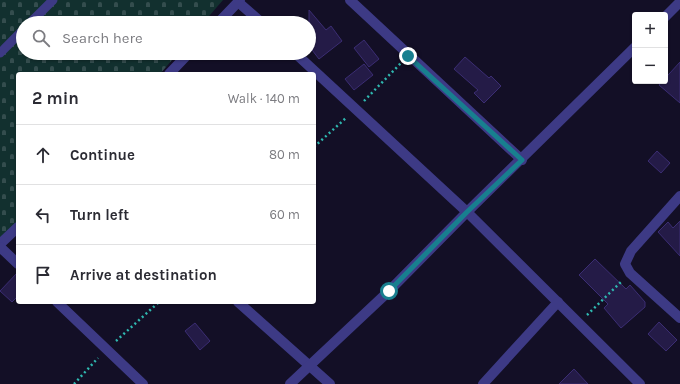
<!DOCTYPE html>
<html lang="en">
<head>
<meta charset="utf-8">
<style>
	:root { --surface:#fff; --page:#f2f2f3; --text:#2b2b33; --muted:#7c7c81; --line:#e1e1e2 }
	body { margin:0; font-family:Karla,sans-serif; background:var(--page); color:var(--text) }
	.controls { position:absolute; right:12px; top:12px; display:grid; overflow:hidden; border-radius:4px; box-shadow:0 1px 3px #0004 }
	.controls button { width:36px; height:36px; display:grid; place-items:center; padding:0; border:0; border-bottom:1px solid var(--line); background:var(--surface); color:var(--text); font:20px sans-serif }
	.stop { position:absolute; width:12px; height:12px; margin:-9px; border:3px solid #187f8f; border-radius:50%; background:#fff }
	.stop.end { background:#187f8f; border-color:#fff; box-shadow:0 1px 4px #0008 }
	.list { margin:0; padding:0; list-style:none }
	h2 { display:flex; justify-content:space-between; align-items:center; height:52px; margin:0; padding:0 16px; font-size:17px }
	h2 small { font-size:13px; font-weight:400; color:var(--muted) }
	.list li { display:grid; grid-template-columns:26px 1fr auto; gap:12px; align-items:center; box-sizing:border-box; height:60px; padding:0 16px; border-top:1px solid var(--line) }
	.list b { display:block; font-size:15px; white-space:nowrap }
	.list em { font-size:13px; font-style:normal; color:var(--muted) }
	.icon { flex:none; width:22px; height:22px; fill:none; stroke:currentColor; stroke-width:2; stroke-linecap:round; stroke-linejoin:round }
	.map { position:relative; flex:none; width:680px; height:384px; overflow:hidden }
	.search { position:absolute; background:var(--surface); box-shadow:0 1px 3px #0004; left:16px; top:16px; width:300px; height:44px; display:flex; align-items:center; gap:10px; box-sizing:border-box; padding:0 14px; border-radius:22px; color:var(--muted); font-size:15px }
	.panel { position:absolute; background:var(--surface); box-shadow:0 1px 3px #0004; left:16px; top:72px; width:300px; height:232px; border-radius:4px }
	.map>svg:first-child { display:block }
</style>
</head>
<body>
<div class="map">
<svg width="680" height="384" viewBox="0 0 680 384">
	<defs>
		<pattern id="cemetery-stones" width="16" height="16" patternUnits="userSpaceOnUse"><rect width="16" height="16" fill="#12302f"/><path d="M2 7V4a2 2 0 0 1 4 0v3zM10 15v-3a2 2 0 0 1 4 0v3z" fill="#344d4e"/></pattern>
	</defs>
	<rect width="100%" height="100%" fill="#130f26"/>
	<polygon fill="url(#cemetery-stones)" points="0,0 223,0 203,23 23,23 23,53 178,53 160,74 18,74 18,228 0,246"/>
	<g fill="#241b47" stroke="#3b2d73">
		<polygon points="309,10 326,30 331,26 342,41 319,59 309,46"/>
		<polygon points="364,40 379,59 369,67 354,48"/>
		<polygon points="465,57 489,78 491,76 501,86 484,103 474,93 478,90 454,69"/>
		<polygon points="680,62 680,103 659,85"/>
		<polygon points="364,64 373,75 354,90 345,79"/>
		<polygon points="657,151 670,163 661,173 648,161"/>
		<polygon points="680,221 680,256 658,232 668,222 673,228"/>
		<polygon points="595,259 626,289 630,285 645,302 645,307 621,328 604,308 608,304 579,275"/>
		<polygon points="18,272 18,296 12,302 0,291"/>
		<polygon points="659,322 677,340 666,351 648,334"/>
		<polygon points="195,323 210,341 200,350 185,331"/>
		<polygon points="574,369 588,384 559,384"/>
	</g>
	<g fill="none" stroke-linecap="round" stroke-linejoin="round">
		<g stroke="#2fb8b0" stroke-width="2.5" stroke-dasharray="2 3" stroke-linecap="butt">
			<polyline points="364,101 401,63"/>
			<polyline points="314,147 347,117"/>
			<polyline points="587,315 622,281"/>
			<polyline points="116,341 159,302"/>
			<polyline points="74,384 98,358"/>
		</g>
		<g stroke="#3d3a85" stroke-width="9">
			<polyline points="30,23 53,0"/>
			<polyline points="0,53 23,30"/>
		</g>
		<g stroke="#3d3a85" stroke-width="10">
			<polyline points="350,0 522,160"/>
			<polyline points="238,2 262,23"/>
			<polyline points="665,17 680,2"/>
			<polyline points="218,23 240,0"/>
			<polyline points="295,53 467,212 640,384"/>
			<polyline points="169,74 189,53"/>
			<polyline points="680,196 631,251 625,264 630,273 680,318"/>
			<polyline points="0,244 18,227"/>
			<polyline points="0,247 18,264"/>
			<polyline points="57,302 143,384"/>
			<polyline points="238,302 330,384"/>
			<polyline points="290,384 389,291 467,212 635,47"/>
			<polyline points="483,384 558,302"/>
		</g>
	</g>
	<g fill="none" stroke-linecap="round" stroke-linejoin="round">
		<polyline stroke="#187f8f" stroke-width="5" points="389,291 467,212 522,160 408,56"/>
	</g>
</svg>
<div class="controls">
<button>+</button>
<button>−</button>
</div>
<div class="stop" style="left:389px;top:291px"></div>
<div class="stop end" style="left:408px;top:56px"></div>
<div class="search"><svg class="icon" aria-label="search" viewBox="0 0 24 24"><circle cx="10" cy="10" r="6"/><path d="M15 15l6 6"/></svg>Search here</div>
<section class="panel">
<h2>2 min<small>Walk · 140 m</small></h2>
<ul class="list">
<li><svg class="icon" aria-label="ahead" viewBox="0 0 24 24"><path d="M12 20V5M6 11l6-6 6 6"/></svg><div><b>Continue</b></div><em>80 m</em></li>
<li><svg class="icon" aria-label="left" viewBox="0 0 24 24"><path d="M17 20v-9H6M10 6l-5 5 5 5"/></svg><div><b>Turn left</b></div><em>60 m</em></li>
<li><svg class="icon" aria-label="arrive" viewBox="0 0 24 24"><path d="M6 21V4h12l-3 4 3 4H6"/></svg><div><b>Arrive at destination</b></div></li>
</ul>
</section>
</div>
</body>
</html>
